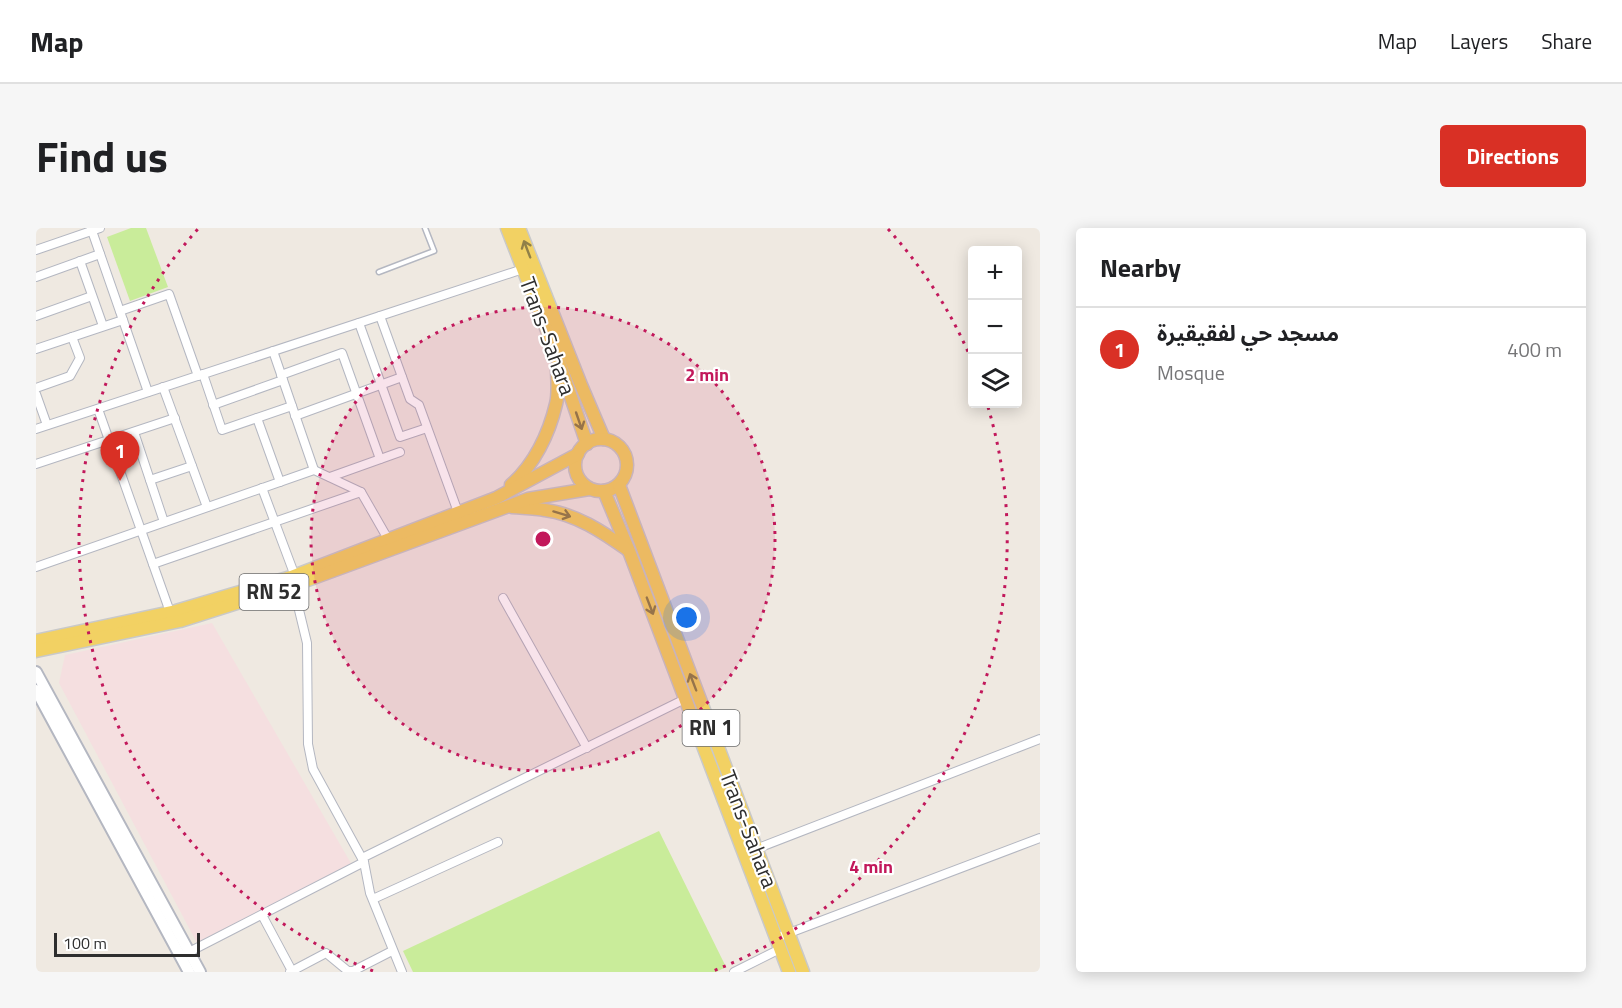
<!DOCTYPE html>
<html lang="en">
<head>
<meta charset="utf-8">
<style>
	:root { --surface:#fff; --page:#f6f6f6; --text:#202124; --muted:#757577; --line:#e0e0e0; --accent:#d93025 }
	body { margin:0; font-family:"Titillium Web","Noto Sans Arabic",sans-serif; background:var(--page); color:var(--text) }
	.controls { position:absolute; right:18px; top:18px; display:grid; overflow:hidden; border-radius:6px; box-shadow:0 3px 15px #0003 }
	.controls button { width:54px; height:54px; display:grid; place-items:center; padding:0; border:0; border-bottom:2px solid var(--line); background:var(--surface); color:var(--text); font:30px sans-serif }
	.scale { position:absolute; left:18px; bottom:15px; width:146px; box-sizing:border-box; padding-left:6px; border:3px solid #2e2e2e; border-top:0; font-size:16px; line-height:21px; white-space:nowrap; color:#2e2e2e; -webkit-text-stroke:4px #fff; paint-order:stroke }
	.you { position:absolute; left:651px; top:390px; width:21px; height:21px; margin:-15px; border:4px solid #fff; border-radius:50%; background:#1a73e8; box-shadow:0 0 0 9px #1a73e833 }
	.badge { display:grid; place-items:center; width:39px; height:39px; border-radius:50%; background:var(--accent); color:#fff; font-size:20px; font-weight:700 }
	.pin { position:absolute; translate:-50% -50px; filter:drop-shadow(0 2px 3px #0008) }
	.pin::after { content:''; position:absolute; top:32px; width:21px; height:18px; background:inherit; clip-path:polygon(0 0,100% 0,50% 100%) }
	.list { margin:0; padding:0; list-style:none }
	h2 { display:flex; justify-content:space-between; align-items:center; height:78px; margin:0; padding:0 24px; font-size:26px }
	h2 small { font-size:20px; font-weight:400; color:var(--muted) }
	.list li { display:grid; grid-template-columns:39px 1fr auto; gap:18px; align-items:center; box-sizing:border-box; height:84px; padding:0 24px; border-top:2px solid var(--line) }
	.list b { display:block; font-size:22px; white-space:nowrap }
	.list p { margin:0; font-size:20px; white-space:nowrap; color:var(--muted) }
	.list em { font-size:20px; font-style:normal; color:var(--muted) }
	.icon { flex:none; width:33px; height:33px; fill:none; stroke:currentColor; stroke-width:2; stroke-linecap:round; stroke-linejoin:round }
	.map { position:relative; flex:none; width:1004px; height:744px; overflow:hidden; border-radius:6px }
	header { display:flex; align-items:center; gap:36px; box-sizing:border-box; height:84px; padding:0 30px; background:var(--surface); border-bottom:2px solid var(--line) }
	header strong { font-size:28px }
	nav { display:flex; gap:33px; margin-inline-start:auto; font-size:21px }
	.intro { display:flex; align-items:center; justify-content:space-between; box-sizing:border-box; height:144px; padding:0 36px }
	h1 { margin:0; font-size:42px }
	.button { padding:15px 27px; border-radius:6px; background:var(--accent); color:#fff; font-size:21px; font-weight:700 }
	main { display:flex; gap:36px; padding:0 36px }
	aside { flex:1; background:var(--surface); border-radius:6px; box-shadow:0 3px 15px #0003 }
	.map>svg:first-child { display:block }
</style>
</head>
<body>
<header>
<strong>Map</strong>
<nav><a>Map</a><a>Layers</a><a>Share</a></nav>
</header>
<div class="intro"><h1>Find us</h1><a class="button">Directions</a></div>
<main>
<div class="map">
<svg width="1004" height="744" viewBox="0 0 1004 744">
	<rect width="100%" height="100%" fill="#efe9e1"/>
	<polygon fill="#f5dfe0" points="176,395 316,637 161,715 23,455 29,427"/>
	<g fill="#c9ec9a">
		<polygon points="95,0 110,0 132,59 94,73 71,9"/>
		<polygon points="623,603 690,739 680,744 377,744 367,723"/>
	</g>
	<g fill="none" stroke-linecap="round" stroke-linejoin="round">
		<defs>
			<polyline id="lane" points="343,44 398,23 389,0"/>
			<g id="street">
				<polyline points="55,0 112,164"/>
				<polyline points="0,22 64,0"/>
				<polyline points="44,33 67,98"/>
				<polyline points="0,49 64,26"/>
				<polyline points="84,83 133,66 162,148"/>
				<polyline points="0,88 56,68"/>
				<polyline points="344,88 374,171 383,177 422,284"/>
				<polyline points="323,95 364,209 391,200"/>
				<polyline points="0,121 87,92"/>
				<polyline points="237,123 278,242"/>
				<polyline points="167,146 186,202 256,178"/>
				<polyline points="245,147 306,125 344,231"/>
				<polyline points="127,159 171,279"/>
				<polyline points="0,160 34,148 44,130 36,109"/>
				<polyline points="0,166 11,197"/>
				<polyline points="177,177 247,152"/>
				<polyline points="62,181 134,384"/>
				<polyline points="259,188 366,149"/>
				<polyline points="221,190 244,254"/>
				<polyline points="0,201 487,41"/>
				<polyline points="98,204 128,294"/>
				<polyline points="0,236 139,190"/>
				<polyline points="294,249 364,224"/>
				<polyline points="114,252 156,238"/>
				<polyline points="226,260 259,348"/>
				<polyline points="117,336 325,264"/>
				<polyline points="0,339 278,242 325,264 352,311"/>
				<polyline points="256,353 271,415 272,516 277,541 328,634 334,665 366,744"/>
				<polyline points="467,370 551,520"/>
				<polyline points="717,622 1004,511"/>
				<polyline points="326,630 649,471"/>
				<polyline points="337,671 462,614"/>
				<polyline points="226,687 256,743"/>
				<polyline points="740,710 1004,610"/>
				<polyline points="151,725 328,634"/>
				<polyline points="254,744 290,725 312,743 317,743 356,723"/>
				<polyline points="698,744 744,721"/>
			</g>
			<g id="secondary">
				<polyline points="0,444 164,744"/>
				<polyline points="0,462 153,744"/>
			</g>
			<g id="primary">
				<polyline points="471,0 521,128 551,216"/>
				<polyline points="483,0 545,157 568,211"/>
				<circle cx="565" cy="237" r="26"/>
				<path d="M475,257c23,-20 38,-51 45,-81 3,-11 1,-26 1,-38"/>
				<polyline points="583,257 767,744"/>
				<polyline points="568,263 593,323 753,744"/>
				<path d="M476,279c11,1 22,1 33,3 31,4 58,22 83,40"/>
				<polyline points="0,413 140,383 255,349 460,270 542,226"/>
				<polyline points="0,423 144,393 258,357 492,271 553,261"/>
			</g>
		</defs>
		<use href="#lane" stroke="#b4b7c1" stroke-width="7"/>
		<use href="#street" stroke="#b4b7c1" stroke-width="10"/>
		<use href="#secondary" stroke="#b4b7c1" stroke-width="14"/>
		<use href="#primary" stroke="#c9c9c9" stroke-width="15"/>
		<use href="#lane" stroke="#fff" stroke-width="4"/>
		<use href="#street" stroke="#fff" stroke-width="8"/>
		<use href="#secondary" stroke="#fff" stroke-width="10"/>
		<use href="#primary" stroke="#f2d163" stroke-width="12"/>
	</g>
	<defs><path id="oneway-shaft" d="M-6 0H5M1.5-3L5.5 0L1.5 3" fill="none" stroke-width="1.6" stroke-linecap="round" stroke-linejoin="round" transform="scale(1.5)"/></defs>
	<g stroke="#908048">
		<use href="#oneway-shaft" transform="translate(491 21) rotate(-111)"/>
		<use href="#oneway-shaft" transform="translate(543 193) rotate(71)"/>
		<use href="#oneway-shaft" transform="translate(526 286) rotate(17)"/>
		<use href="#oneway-shaft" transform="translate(614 378) rotate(69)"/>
		<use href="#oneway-shaft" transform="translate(657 454) rotate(-111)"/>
	</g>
	<circle cx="507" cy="311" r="232" fill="#c2185b" fill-opacity=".12"/>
	<g fill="none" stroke="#c2185b" stroke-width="3" stroke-dasharray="3 6">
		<circle cx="507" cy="311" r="232"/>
		<path d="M337 743A464 464 0 0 1 162 1M852 1A464 464 0 0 1 936 133M952 179A464 464 0 0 1 677 743"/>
	</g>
	<g text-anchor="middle" stroke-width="4.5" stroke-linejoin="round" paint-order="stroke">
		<g fill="#fff" stroke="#6d6d6d" stroke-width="1.5">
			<rect x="203.5" y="346" width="69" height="36" rx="4.5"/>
			<rect x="646.5" y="482" width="57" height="36" rx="4.5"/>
		</g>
		<g font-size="21" font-weight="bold" fill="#2e2e2e">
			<text x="238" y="371">RN 52</text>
			<text x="675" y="507">RN 1</text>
		</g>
		<g font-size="22" fill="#2e2e2e" stroke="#fff">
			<text transform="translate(512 108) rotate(70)" y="8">Trans-Sahara</text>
			<text transform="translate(713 601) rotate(69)" y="8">Trans-Sahara</text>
		</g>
	</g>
	<circle cx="507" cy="311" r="9" fill="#c2185b" stroke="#fff" stroke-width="3"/>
	<g font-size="18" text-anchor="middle" font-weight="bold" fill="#c2185b" stroke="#fff" stroke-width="4.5" stroke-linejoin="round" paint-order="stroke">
		<text x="671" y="153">2 min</text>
		<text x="835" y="645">4 min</text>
	</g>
</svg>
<div class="controls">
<button>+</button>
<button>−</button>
<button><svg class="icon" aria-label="layers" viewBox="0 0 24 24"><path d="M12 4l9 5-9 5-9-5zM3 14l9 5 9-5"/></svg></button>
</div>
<div class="scale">100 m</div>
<div class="you"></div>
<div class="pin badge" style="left:84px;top:253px">1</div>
</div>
<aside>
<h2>Nearby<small></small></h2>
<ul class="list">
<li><span class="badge">1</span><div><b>مسجد حي لفقيقيرة</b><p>Mosque</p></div><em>400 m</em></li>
</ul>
</aside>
</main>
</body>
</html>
